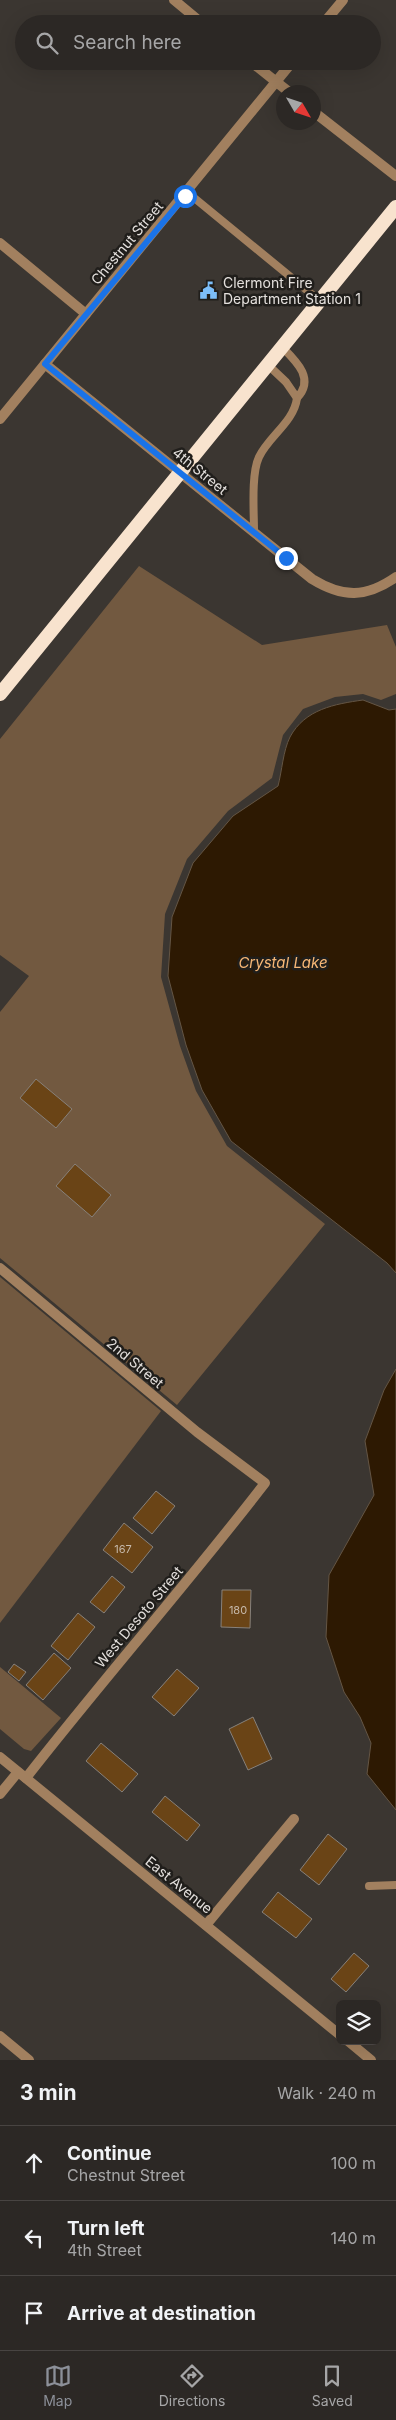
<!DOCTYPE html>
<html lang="en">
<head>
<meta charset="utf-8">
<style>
	:root { --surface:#2c2825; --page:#383432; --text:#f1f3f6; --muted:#a6a6a7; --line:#484442; --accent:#8c9099 }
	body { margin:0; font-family:Inter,sans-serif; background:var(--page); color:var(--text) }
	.controls { position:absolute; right:15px; bottom:15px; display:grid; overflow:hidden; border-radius:8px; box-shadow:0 5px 20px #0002 }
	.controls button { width:45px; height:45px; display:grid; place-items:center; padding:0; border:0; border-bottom:1px solid var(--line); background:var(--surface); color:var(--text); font:25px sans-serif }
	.compass { position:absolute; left:276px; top:85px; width:45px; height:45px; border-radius:50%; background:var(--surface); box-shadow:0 5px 20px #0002; rotate:129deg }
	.stop { position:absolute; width:15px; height:15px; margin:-11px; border:4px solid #1a73e8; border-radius:50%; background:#fff }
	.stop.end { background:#1a73e8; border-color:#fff; box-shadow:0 1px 5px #0008 }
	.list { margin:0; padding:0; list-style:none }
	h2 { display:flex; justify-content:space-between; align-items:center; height:65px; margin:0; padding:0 20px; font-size:21px }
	h2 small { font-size:16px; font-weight:400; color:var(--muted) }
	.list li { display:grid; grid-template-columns:32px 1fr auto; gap:15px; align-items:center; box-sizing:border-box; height:75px; padding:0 20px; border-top:1px solid var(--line) }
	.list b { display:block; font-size:19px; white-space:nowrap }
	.list p { margin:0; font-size:16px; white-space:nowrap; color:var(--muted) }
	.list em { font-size:16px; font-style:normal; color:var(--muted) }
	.icon { flex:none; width:28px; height:28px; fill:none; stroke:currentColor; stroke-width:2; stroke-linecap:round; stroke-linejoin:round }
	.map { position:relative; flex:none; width:396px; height:2060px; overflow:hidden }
	.search { position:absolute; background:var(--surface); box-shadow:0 5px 20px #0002; left:15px; right:15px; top:15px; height:55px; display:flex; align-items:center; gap:12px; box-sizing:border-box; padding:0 18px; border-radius:28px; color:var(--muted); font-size:19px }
	.sheet { height:290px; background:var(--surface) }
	nav { display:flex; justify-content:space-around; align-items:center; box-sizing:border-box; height:70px; border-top:1px solid var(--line); background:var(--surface); font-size:14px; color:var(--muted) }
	nav a { display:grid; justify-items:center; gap:2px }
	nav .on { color:var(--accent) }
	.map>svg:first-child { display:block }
</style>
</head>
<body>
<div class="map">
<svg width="396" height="2060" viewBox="0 0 396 2060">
	<rect width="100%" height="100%" fill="#3b3631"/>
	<g fill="#725940">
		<polygon points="139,566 262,645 387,625 396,647 396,694 381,700 363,694 335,697 303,709 283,735 272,778 228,811 187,859 165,914 161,977 180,1046 196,1091 227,1146 325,1224 177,1405 0,1258 0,1012 29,976 0,955 0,739"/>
		<polygon points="0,1277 161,1411 0,1623"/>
		<polygon points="0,1667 61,1718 31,1751 24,1749 0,1729"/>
	</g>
	<g fill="#2d1902" stroke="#645544">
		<path d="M363,700l26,10 7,-1v564l-9,-10 -156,-122 -29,-51 -16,-45 -18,-69 4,-59 21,-54 40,-47 45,-30c4,-15 5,-35 12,-49 15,-28 45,-33 73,-37z"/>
		<polygon points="396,1369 396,1810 367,1774 371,1743 360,1717 344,1692 326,1637 329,1575 374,1495 365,1441 384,1390"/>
	</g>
	<g fill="#6a4416" stroke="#87817b">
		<polygon points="36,1079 72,1109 56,1128 20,1098"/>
		<polygon points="75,1164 111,1195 92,1217 56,1186"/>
		<polygon points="156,1491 175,1506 152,1534 133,1518"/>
		<polygon points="124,1523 153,1547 132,1573 103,1550"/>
		<polygon points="112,1576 125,1587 104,1613 90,1602"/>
		<polygon points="222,1590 251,1590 250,1628 221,1627"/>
		<polygon points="78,1613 95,1627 68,1660 51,1646"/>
		<polygon points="54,1653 71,1668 43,1700 26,1685"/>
		<polygon points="14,1664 26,1672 19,1681 8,1672"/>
		<polygon points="177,1669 199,1688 174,1716 152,1697"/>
		<polygon points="253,1717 272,1759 248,1770 229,1729"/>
		<polygon points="101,1743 138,1774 122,1792 86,1761"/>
		<polygon points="165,1796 200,1825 187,1841 152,1812"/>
		<polygon points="328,1834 347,1849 319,1885 300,1870"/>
		<polygon points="278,1892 312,1919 296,1938 262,1912"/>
		<polygon points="354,1953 369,1966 346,1992 331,1979"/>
	</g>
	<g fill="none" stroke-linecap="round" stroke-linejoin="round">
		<g stroke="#a2805f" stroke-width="8">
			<polyline points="187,192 320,301"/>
			<path d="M268,365l18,17 11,16c18,-19 0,-36 -15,-51"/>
			<path d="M254,531c0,-19 -3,-57 5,-74 10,-21 35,-35 38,-59"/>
			<polyline points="369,1886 396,1885"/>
		</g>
		<g stroke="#a2805f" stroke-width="10">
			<polyline points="174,0 203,24"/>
			<polyline points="323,24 343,0"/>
			<polyline points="250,61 289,92"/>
			<polyline points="314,112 396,176"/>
			<polyline points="0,243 86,314"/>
			<path d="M45,364l267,215c31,19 54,19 84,-2"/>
			<polyline points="0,419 293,61"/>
			<path d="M0,1268l197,164 68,51c-77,100 -161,195 -239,295"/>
			<polyline points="0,1794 18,1772"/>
			<polyline points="206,1925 294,1819"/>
			<polyline points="0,2036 29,2060"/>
		</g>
		<g stroke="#a2805f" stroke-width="10">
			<polyline points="0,1757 340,2035"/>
			<polyline points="348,2041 371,2060"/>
		</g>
		<polyline stroke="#f8e3ce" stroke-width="14" points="0,694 396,207"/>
	</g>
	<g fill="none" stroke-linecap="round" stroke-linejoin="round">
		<polyline stroke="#1a73e8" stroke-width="6" points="185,196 45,364 286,558"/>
	</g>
	<defs>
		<symbol id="civic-bare" viewBox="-9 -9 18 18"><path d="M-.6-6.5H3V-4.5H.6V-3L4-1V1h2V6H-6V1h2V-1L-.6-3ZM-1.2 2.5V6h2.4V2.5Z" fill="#7cbef9" stroke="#201e1b" stroke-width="2.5" paint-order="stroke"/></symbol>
	</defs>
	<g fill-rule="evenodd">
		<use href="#civic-bare" x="196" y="278" width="25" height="25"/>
	</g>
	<g text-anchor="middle" stroke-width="5" stroke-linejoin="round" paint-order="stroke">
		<g font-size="11" fill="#c6b9ab">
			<text x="123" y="1553">167</text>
			<text x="238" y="1614">180</text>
		</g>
		<g font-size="14" fill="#e4e0dd" stroke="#201e1b">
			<text transform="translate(127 243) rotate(-50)" y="5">Chestnut Street</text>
			<text transform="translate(200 471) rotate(39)" y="5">4th Street</text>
			<text transform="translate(135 1363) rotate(40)" y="5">2nd Street</text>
			<text transform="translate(139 1617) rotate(-50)" y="5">West Desoto Street</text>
			<text transform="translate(179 1885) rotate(39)" y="5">East Avenue</text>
		</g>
		<g font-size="14" fill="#e4e0dd" stroke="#201e1b" text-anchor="start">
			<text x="223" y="288">Clermont Fire<tspan x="223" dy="16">Department Station 1</tspan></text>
		</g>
		<g font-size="15" font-style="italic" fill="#f6b776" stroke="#201e1b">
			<text x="283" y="968">Crystal Lake</text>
		</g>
	</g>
</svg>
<div class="controls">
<button><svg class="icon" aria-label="layers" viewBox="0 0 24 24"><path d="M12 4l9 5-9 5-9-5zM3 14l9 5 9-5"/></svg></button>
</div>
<svg class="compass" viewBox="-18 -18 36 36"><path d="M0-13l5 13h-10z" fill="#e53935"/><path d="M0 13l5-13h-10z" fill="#a6a6a7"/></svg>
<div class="stop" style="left:185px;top:196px"></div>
<div class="stop end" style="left:286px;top:558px"></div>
<div class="search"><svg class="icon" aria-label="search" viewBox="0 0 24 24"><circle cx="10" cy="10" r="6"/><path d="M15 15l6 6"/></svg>Search here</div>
</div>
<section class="sheet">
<h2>3 min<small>Walk · 240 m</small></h2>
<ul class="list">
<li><svg class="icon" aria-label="ahead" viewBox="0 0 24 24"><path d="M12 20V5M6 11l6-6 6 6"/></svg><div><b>Continue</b><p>Chestnut Street</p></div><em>100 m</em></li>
<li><svg class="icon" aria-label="left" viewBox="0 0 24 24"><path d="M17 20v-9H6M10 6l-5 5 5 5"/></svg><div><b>Turn left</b><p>4th Street</p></div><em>140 m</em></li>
<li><svg class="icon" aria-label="arrive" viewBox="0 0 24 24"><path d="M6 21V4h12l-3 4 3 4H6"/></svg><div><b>Arrive at destination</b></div></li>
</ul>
</section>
<nav>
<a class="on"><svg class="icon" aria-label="map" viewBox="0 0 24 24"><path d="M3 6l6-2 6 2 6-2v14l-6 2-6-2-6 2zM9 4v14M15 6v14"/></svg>Map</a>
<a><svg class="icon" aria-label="directions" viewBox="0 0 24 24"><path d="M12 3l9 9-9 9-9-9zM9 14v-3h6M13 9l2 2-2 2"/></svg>Directions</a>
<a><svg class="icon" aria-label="saved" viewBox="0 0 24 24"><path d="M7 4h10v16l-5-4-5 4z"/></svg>Saved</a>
</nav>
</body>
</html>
